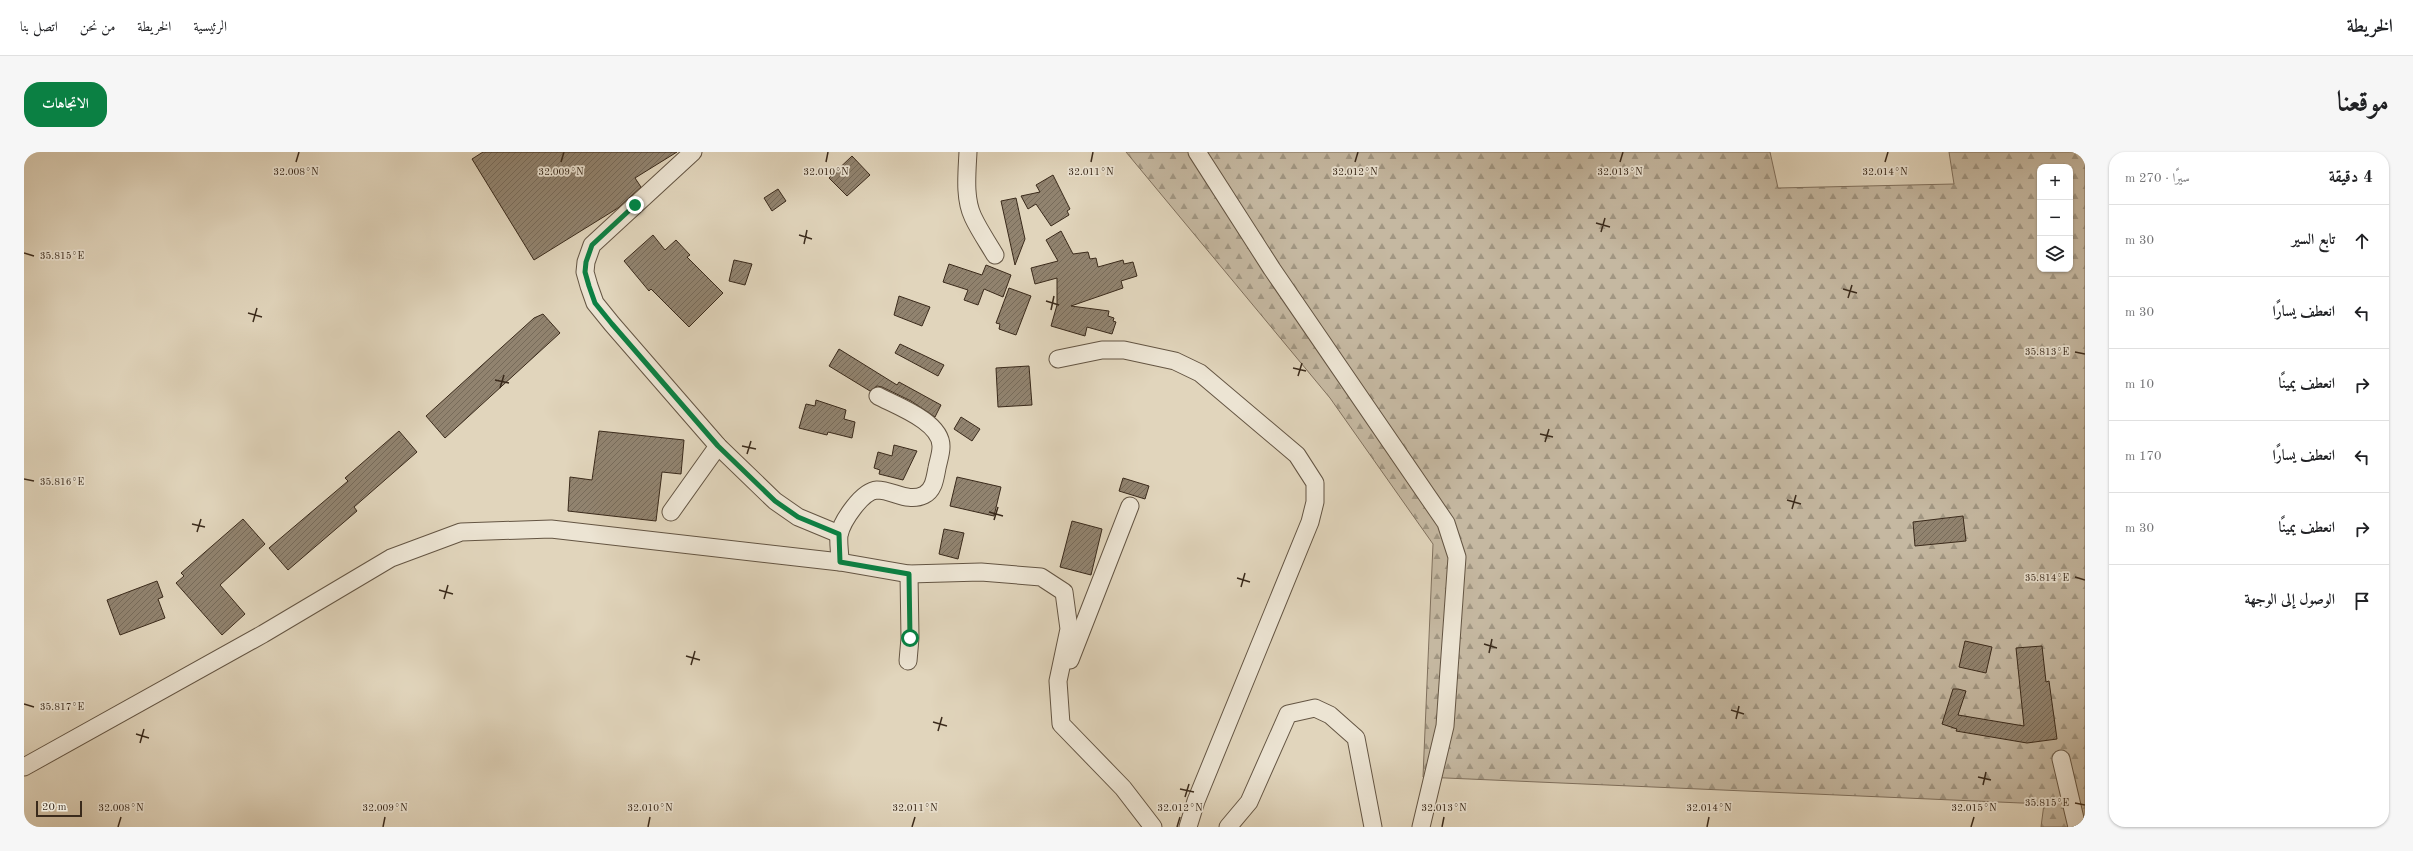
<!DOCTYPE html>
<html lang="ar">
<head>
<meta charset="utf-8">
<style>
	:root { --surface:#fff; --page:#f6f6f6; --text:#202124; --muted:#757577; --line:#e0e0e0; --accent:#0b8043 }
	body { margin:0; font-family:"Old Standard TT",Amiri,serif; background:var(--page); color:var(--text); direction:rtl }
	.controls { position:absolute; right:12px; top:12px; display:grid; overflow:hidden; border-radius:8px; box-shadow:0 1px 3px #0004 }
	.controls button { width:36px; height:36px; display:grid; place-items:center; padding:0; border:0; border-bottom:1px solid var(--line); background:var(--surface); color:var(--text); font:20px sans-serif }
	.scale { position:absolute; left:12px; bottom:10px; width:46px; box-sizing:border-box; padding-left:4px; border:2px solid #3a2a1b; border-top:0; font-size:11px; line-height:14px; white-space:nowrap; color:#3a2a1b; -webkit-text-stroke:3px #ece4d3; paint-order:stroke }
	.stop { position:absolute; width:12px; height:12px; margin:-9px; border:3px solid #0b8043; border-radius:50%; background:#fff }
	.stop.end { background:#0b8043; border-color:#fff; box-shadow:0 1px 4px #0008 }
	.list { margin:0; padding:0; list-style:none }
	h2 { display:flex; justify-content:space-between; align-items:center; height:52px; margin:0; padding:0 16px; font-size:17px }
	h2 small { font-size:13px; font-weight:400; color:var(--muted) }
	.list li { display:grid; grid-template-columns:26px 1fr auto; gap:12px; align-items:center; box-sizing:border-box; height:72px; padding:0 16px; border-top:1px solid var(--line) }
	.list b { display:block; font-size:15px; white-space:nowrap }
	.list em { font-size:13px; font-style:normal; color:var(--muted) }
	.icon { flex:none; width:22px; height:22px; fill:none; stroke:currentColor; stroke-width:2; stroke-linecap:round; stroke-linejoin:round }
	.map { position:relative; flex:none; width:2061px; height:675px; overflow:hidden; direction:ltr; border-radius:16px }
	header { display:flex; align-items:center; gap:24px; box-sizing:border-box; height:56px; padding:0 20px; background:var(--surface); border-bottom:1px solid var(--line) }
	header strong { font-size:19px }
	nav { display:flex; gap:22px; margin-inline-start:auto; font-size:14px }
	.intro { display:flex; align-items:center; justify-content:space-between; box-sizing:border-box; height:96px; padding:0 24px }
	h1 { margin:0; font-size:28px }
	.button { padding:10px 18px; border-radius:16px; background:var(--accent); color:#fff; font-size:14px; font-weight:700 }
	main { display:flex; gap:24px; padding:0 24px }
	aside { flex:1; background:var(--surface); border-radius:16px; box-shadow:0 1px 3px #0004 }
	.map>svg:first-child { display:block }
</style>
</head>
<body>
<header>
<strong>الخريطة</strong>
<nav><a>الرئيسية</a><a>الخريطة</a><a>من نحن</a><a>اتصل بنا</a></nav>
</header>
<div class="intro"><h1>موقعنا</h1><a class="button">الاتجاهات</a></div>
<main>
<aside>
<h2>4 دقيقة<small>سيرًا · 270 m</small></h2>
<ul class="list">
<li><svg class="icon" aria-label="ahead" viewBox="0 0 24 24"><path d="M12 20V5M6 11l6-6 6 6"/></svg><div><b>تابع السير</b></div><em>30 m</em></li>
<li><svg class="icon" aria-label="left" viewBox="0 0 24 24"><path d="M17 20v-9H6M10 6l-5 5 5 5"/></svg><div><b>انعطف يسارًا</b></div><em>30 m</em></li>
<li><svg class="icon" aria-label="right" viewBox="0 0 24 24"><path d="M7 20v-9h11M14 6l5 5-5 5"/></svg><div><b>انعطف يمينًا</b></div><em>10 m</em></li>
<li><svg class="icon" aria-label="left" viewBox="0 0 24 24"><path d="M17 20v-9H6M10 6l-5 5 5 5"/></svg><div><b>انعطف يسارًا</b></div><em>170 m</em></li>
<li><svg class="icon" aria-label="right" viewBox="0 0 24 24"><path d="M7 20v-9h11M14 6l5 5-5 5"/></svg><div><b>انعطف يمينًا</b></div><em>30 m</em></li>
<li><svg class="icon" aria-label="arrive" viewBox="0 0 24 24"><path d="M6 21V4h12l-3 4 3 4H6"/></svg><div><b>الوصول إلى الوجهة</b></div></li>
</ul>
</aside>
<div class="map">
<svg width="2061" height="675" viewBox="0 0 2061 675">
	<defs>
		<pattern id="forest-firs" width="22" height="20" patternUnits="userSpaceOnUse"><rect width="22" height="20" fill="#c5b8a1"/><path d="M5 1l3.5 6h-7zM16 11l3.5 6h-7z" fill="#a19682"/></pattern>
		<pattern id="building-hatch" width="6" height="6" patternUnits="userSpaceOnUse"><rect width="6" height="6" fill="#91836f"/><path d="M-1 1l2-2M0 6l6-6M5 7l2-2" fill="none" stroke="#776b5a"/></pattern>
	</defs>
	<rect width="100%" height="100%" fill="#e1d5bc"/>
	<filter id="stains"><feTurbulence type="fractalNoise" baseFrequency=".005" numOctaves="4"/><feColorMatrix values="0 0 0 0 .2 0 0 0 0 .09 0 0 0 0 .02 0 0 0 .5 -.17"/></filter>
	<radialGradient id="worn" r=".72"><stop offset=".6" stop-color="#630" stop-opacity="0"/><stop offset="1" stop-color="#630" stop-opacity=".3"/></radialGradient>
	<path fill="url(#forest-firs)" stroke="#80715e" fill-rule="evenodd" d="M1102,0h644l8,36 176,-4 -5,-32h136v675h-44l3,-23 -621,-27 10,-233 -103,-146zM2016,15h30v102h-30z"/>
	<g fill="url(#building-hatch)" stroke="#3a2a1b">
		<polygon points="459,0 653,0 611,26 617,35 594,56 510,108 448,7"/>
		<polygon points="828,4 846,23 823,44 805,26"/>
		<polygon points="1029,23 1046,57 1043,59 1045,63 1027,74 1012,52 1004,57 997,44 1016,40 1012,33"/>
		<polygon points="754,37 762,49 748,59 740,46"/>
		<polygon points="992,46 1001,87 991,113 977,49"/>
		<polygon points="1037,79 1049,102 1064,100 1066,107 1072,106 1074,115 1099,108 1100,112 1109,110 1113,124 1097,129 1099,136 1047,154 1085,159 1084,164 1090,166 1089,169 1092,170 1088,182 1063,175 1061,184 1027,174 1033,153 1033,126 1011,132 1007,116 1034,109 1022,88"/>
		<polygon points="629,83 641,98 652,88 666,103 663,105 699,141 665,175 627,137 625,139 600,109"/>
		<polygon points="710,108 728,112 721,133 705,129"/>
		<polygon points="925,112 958,123 962,113 987,123 979,145 960,137 954,153 940,148 944,138 919,130"/>
		<polygon points="985,136 1007,144 992,183 975,177 976,172 972,171"/>
		<polygon points="875,144 906,155 898,174 870,163"/>
		<polygon points="519,162 536,181 421,286 402,264 510,166"/>
		<polygon points="876,192 920,213 914,224 871,201"/>
		<polygon points="815,197 873,233 875,230 917,253 911,265 887,249 858,235 853,234 846,239 805,214"/>
		<polygon points="1005,214 1008,253 974,255 972,216"/>
		<polygon points="792,248 822,258 820,267 831,270 828,286 804,280 803,283 775,276 782,252 791,254"/>
		<polygon points="937,265 956,277 948,289 930,277"/>
		<polygon points="375,279 393,300 330,355 333,359 264,418 245,396 324,329 321,326"/>
		<polygon points="575,279 660,288 657,322 638,320 632,369 544,359 546,325 568,328"/>
		<polygon points="870,293 893,299 879,328 855,322 856,318 850,316 854,300 868,304"/>
		<polygon points="933,325 977,335 970,364 926,354"/>
		<polygon points="1099,326 1125,334 1121,347 1095,339"/>
		<polygon points="1939,364 1942,389 1891,394 1889,370"/>
		<polygon points="219,367 241,392 196,433 221,462 198,483 152,431 160,424 157,421"/>
		<polygon points="1048,369 1078,377 1067,423 1036,415"/>
		<polygon points="920,377 940,381 934,407 915,402"/>
		<polygon points="133,429 139,445 134,447 141,466 96,483 83,448"/>
		<polygon points="1941,489 1968,495 1962,521 1935,515"/>
		<polygon points="2018,494 2022,530 2025,529 2033,587 2003,591 1932,579 1933,577 1918,572 1929,537 1934,537 1942,539 1934,563 2000,574 1992,496"/>
	</g>
	<g fill="none" stroke-linecap="round" stroke-linejoin="round">
		<defs>
			<g id="minor">
				<polyline points="669,0 568,93 562,110 561,120 565,134 571,151 588,172 694,294 751,349 774,365 815,382"/>
				<path d="M944,0c-1,21 -4,46 5,65 6,13 15,26 22,38"/>
				<polyline points="1173,0 1248,117 1422,371 1433,405 1421,574 1397,675"/>
				<polyline points="1034,207 1078,198 1100,198 1151,209 1176,221 1273,303 1291,331 1291,350 1286,370 1172,649 1164,675"/>
				<polyline points="647,360 694,294"/>
				<path d="M816,410c0,-9 -2,-19 -1,-27 3,-14 23,-44 38,-45 16,0 31,13 47,5 10,-5 11,-17 13,-27 1,-6 4,-14 4,-21 1,-25 -44,-41 -63,-51"/>
				<polyline points="1046,508 1106,354"/>
				<polyline points="884,509 886,486 885,422"/>
				<polyline points="2037,607 2053,675"/>
				<polyline points="0,615 239,482 367,406 437,380 527,377 816,410 885,422 957,420 1017,425 1040,440 1045,477 1034,529 1037,572 1099,636 1129,675"/>
				<polyline points="1204,675 1225,650 1264,562 1291,556 1306,563 1332,586 1349,675"/>
			</g>
		</defs>
		<use href="#minor" stroke="#645543" stroke-width="19"/>
		<use href="#minor" stroke="#ece4d3" stroke-width="17"/>
	</g>
	<g fill="none" stroke-linecap="round" stroke-linejoin="round">
		<polyline stroke="#0b8043" stroke-width="5" points="611,53 568,93 562,110 561,120 565,134 571,151 588,172 694,294 751,349 774,365 815,382 816,410 885,422 886,486"/>
	</g>
	<path fill="none" stroke="#3a2a1b" stroke-width="1.5" d="M272,10l3,-10M537,10l3,-10M802,10l2,-10M1067,10l2,-10M1331,10l3,-10M1596,10l3,-10M1861,10l3,-10M1572,71l14,4M1577,80l4,-14M775,83l13,4M780,92l3,-14M0,101l10,3M1819,137l14,4M1824,146l4,-13M1022,149l13,4M1027,158l3,-14M224,161l14,4M229,170l4,-14M2051,200l10,2M1269,216l13,3M1274,224l4,-13M471,228l14,3M476,236l4,-13M1516,282l13,3M1521,290l4,-13M718,294l14,3M723,302l4,-13M0,327l10,2M1763,348l14,4M1768,357l4,-14M965,360l14,4M970,368l4,-13M168,372l13,3M173,380l4,-13M2051,425l10,3M1213,426l13,4M1217,435l4,-14M415,438l14,4M420,447l4,-14M1460,492l13,4M1465,501l3,-14M662,504l14,4M667,513l4,-14M0,552l10,3M1707,558l13,4M1712,567l3,-13M909,570l14,4M914,579l4,-14M112,582l13,4M116,591l4,-14M1954,625l13,3M1959,633l3,-13M1156,637l14,3M1161,645l4,-13M2051,651l10,2M94,675l3,-10M359,675l2,-10M624,675l2,-10M888,675l3,-10M1153,675l3,-10M1418,675l2,-10M1683,675l2,-10M1947,675l3,-10"/>
	<g font-size="10" text-anchor="middle" fill="#3a2a1b" stroke="#ece4d3" stroke-width="3.5" stroke-linejoin="round" paint-order="stroke">
		<text x="272" y="23">32.008°N</text>
		<text x="537" y="23">32.009°N</text>
		<text x="802" y="23">32.010°N</text>
		<text x="1067" y="23">32.011°N</text>
		<text x="1331" y="23">32.012°N</text>
		<text x="1596" y="23">32.013°N</text>
		<text x="1861" y="23">32.014°N</text>
		<text x="38" y="107">35.815°E</text>
		<text x="2023" y="203">35.813°E</text>
		<text x="38" y="333">35.816°E</text>
		<text x="2023" y="429">35.814°E</text>
		<text x="38" y="558">35.817°E</text>
		<text x="2023" y="654">35.815°E</text>
		<text x="97" y="659">32.008°N</text>
		<text x="361" y="659">32.009°N</text>
		<text x="626" y="659">32.010°N</text>
		<text x="891" y="659">32.011°N</text>
		<text x="1156" y="659">32.012°N</text>
		<text x="1420" y="659">32.013°N</text>
		<text x="1685" y="659">32.014°N</text>
		<text x="1950" y="659">32.015°N</text>
	</g>
	<rect width="100%" height="100%" filter="url(#stains)"/>
	<rect width="100%" height="100%" fill="url(#worn)"/>
</svg>
<div class="controls">
<button>+</button>
<button>−</button>
<button><svg class="icon" aria-label="layers" viewBox="0 0 24 24"><path d="M12 4l9 5-9 5-9-5zM3 14l9 5 9-5"/></svg></button>
</div>
<div class="scale">20 m</div>
<div class="stop" style="left:886px;top:486px"></div>
<div class="stop end" style="left:611px;top:53px"></div>
</div>
</main>
</body>
</html>
